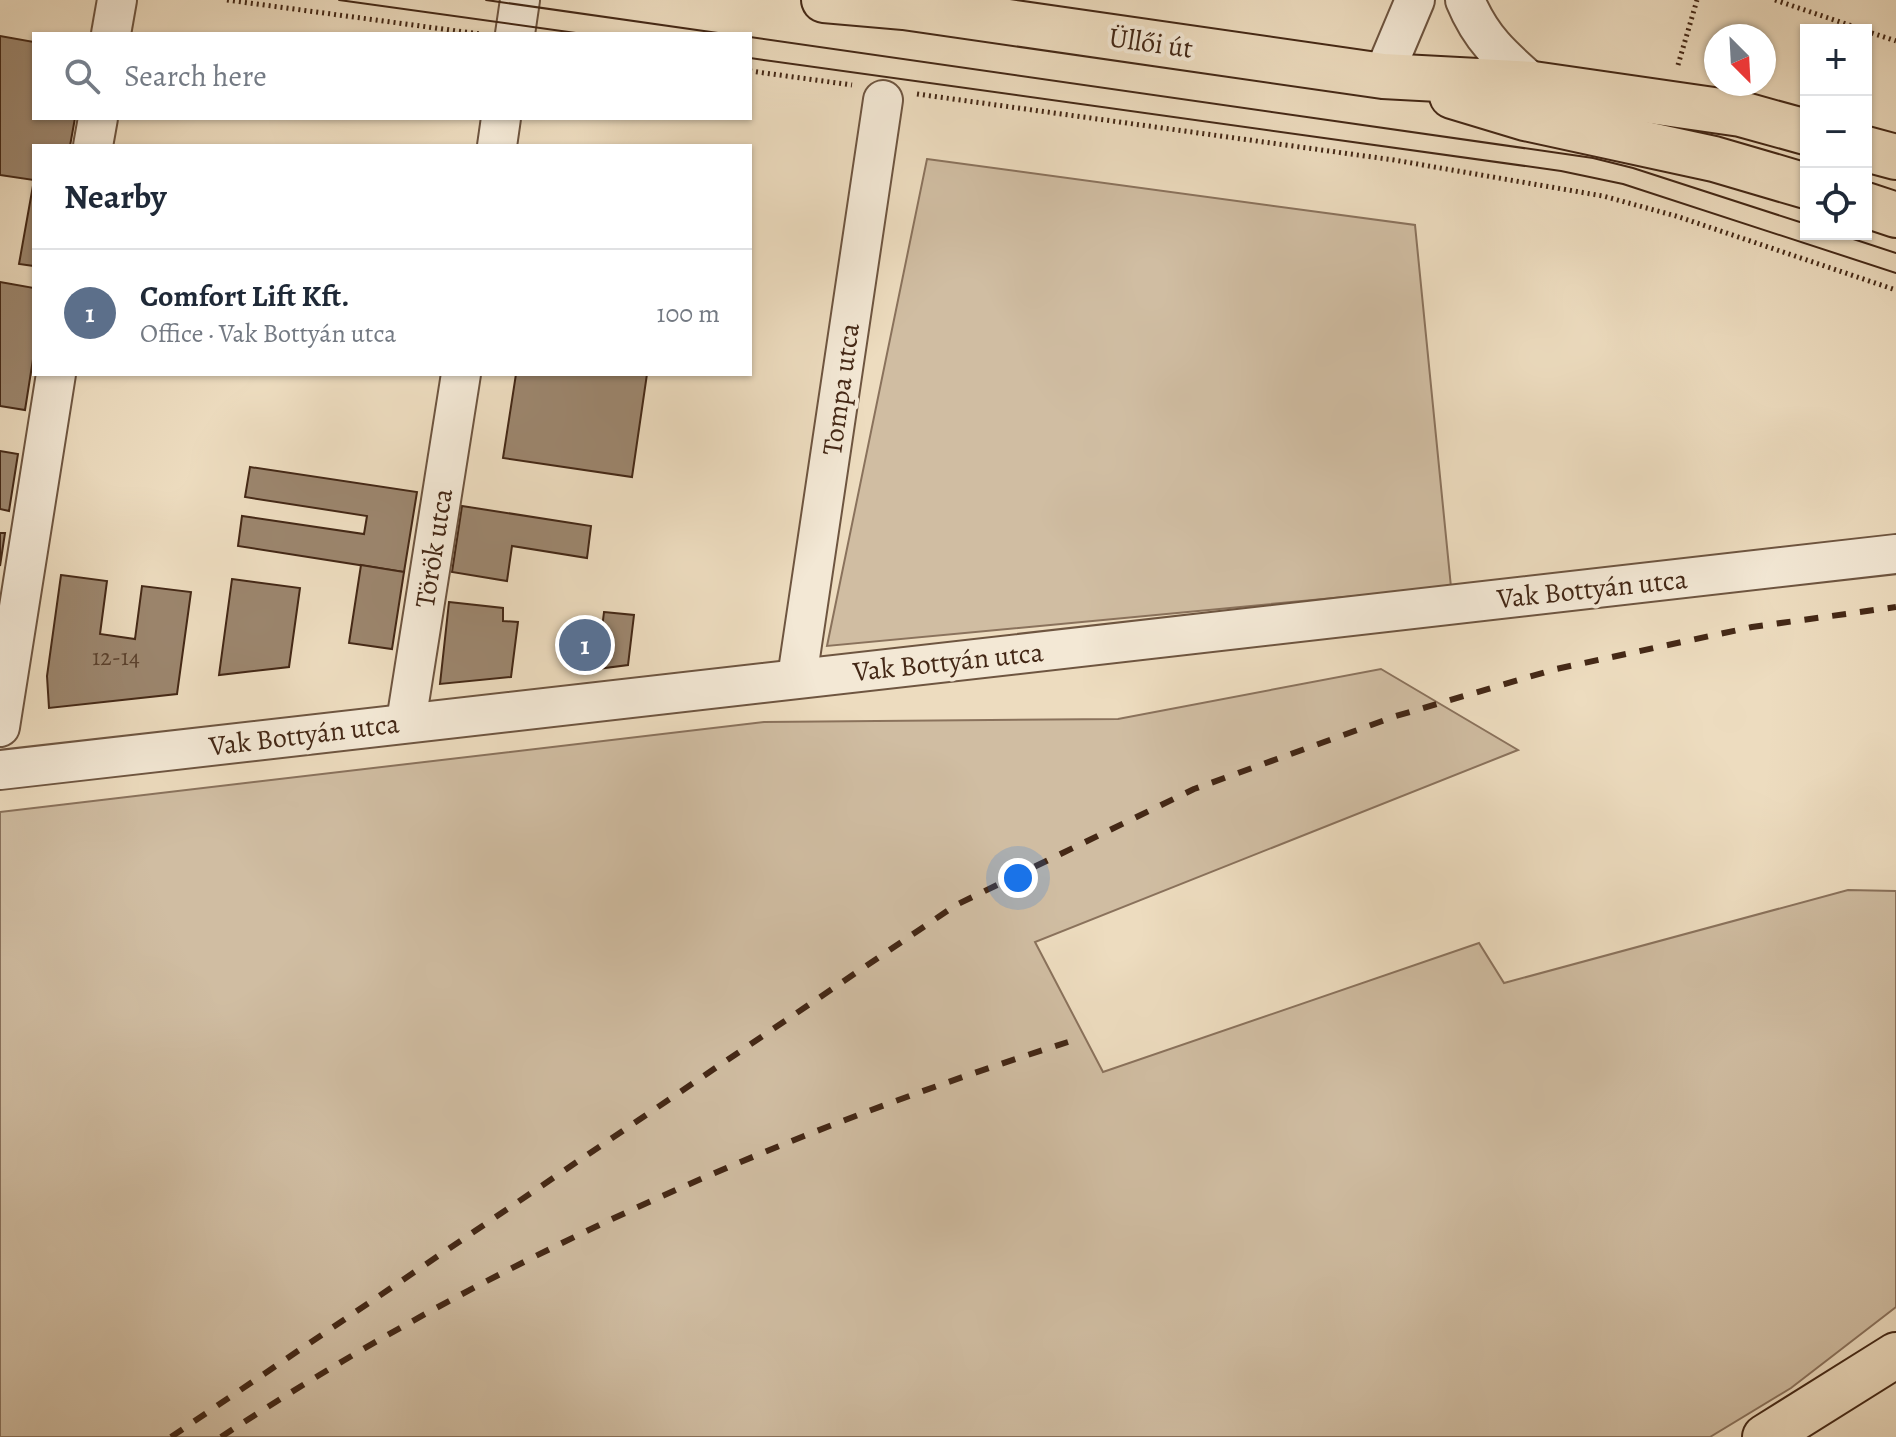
<!DOCTYPE html>
<html lang="en">
<head>
<meta charset="utf-8">
<style>
	:root { --surface:#fff; --page:#f6f6f7; --text:#1f2937; --muted:#747a83; --line:#e0e1e3; --accent:#8f2418 }
	body { margin:0; font-family:Alegreya,serif; background:var(--page); color:var(--text) }
	.controls { position:absolute; right:24px; top:24px; display:grid; overflow:hidden; border-radius:0px; box-shadow:0 2px 6px #0004 }
	.controls button { width:72px; height:72px; display:grid; place-items:center; padding:0; border:0; border-bottom:2px solid var(--line); background:var(--surface); color:var(--text); font:40px sans-serif }
	.compass { position:absolute; left:1704px; top:24px; width:72px; height:72px; border-radius:50%; background:var(--surface); box-shadow:0 2px 6px #0004; rotate:156deg }
	.you { position:absolute; left:1018px; top:878px; width:28px; height:28px; margin:-20px; border:6px solid #fff; border-radius:50%; background:#1a73e8; box-shadow:0 0 0 12px #1a73e833 }
	.badge { display:grid; place-items:center; width:52px; height:52px; border-radius:50%; background:var(--accent); color:#fff; font-size:26px; font-weight:700 }
	.pin { position:absolute; translate:-50% -50%; border:4px solid #fff; box-shadow:0 2px 8px #0006 }
	.list { margin:0; padding:0; list-style:none }
	h2 { display:flex; justify-content:space-between; align-items:center; height:104px; margin:0; padding:0 32px; font-size:34px }
	h2 small { font-size:26px; font-weight:400; color:var(--muted) }
	.list li { display:grid; grid-template-columns:52px 1fr auto; gap:24px; align-items:center; box-sizing:border-box; height:128px; padding:0 32px; border-top:2px solid var(--line) }
	.list b { display:block; font-size:30px; white-space:nowrap }
	.list p { margin:0; font-size:26px; white-space:nowrap; color:var(--muted) }
	.list em { font-size:26px; font-style:normal; color:var(--muted) }
	.icon { flex:none; width:44px; height:44px; fill:none; stroke:currentColor; stroke-width:2; stroke-linecap:round; stroke-linejoin:round }
	.map { position:relative; flex:none; width:1896px; height:1437px; overflow:hidden }
	.search { position:absolute; background:var(--surface); box-shadow:0 2px 6px #0004; left:32px; top:32px; width:720px; height:88px; display:flex; align-items:center; gap:20px; box-sizing:border-box; padding:0 28px; border-radius:0px; color:var(--muted); font-size:30px }
	.panel { position:absolute; background:var(--surface); box-shadow:0 2px 6px #0004; left:32px; top:144px; width:720px; height:232px; border-radius:0px }
	.map>svg:first-child { display:block }
</style>
</head>
<body>
<div class="map">
<svg width="1896" height="1437" viewBox="0 0 1896 1437">
	<rect width="100%" height="100%" fill="#eddcbf"/>
	<filter id="stains"><feTurbulence type="fractalNoise" baseFrequency=".0025" numOctaves="4"/><feColorMatrix values="0 0 0 0 .2 0 0 0 0 .09 0 0 0 0 .02 0 0 0 .5 -.17"/></filter>
	<radialGradient id="worn" r=".72"><stop offset=".6" stop-color="#630" stop-opacity="0"/><stop offset="1" stop-color="#630" stop-opacity=".3"/></radialGradient>
	<g fill="#d0bda2" stroke="#8a725c" stroke-width="2">
		<polygon points="927,159 1415,225 1451,587 827,646"/>
		<polygon points="1381,669 1518,750 1035,942 1103,1072 1479,943 1504,983 1848,890 1896,891 1896,1307 1791,1388 1710,1437 0,1437 0,812 764,722 1118,719"/>
	</g>
	<g fill="#9c866e" stroke="#442816" stroke-width="2">
		<polygon points="0,36 34,42 34,118 75,118 70,146 34,146 34,266 19,264 34,180 0,175"/>
		<polygon points="0,282 34,288 34,353 25,410 0,406"/>
		<polygon points="516,374 647,374 632,477 503,458"/>
		<polygon points="0,451 18,454 9,511 0,509"/>
		<polygon points="250,467 417,492 404,572 238,546 242,516 364,534 367,516 245,497"/>
		<polygon points="462,506 591,526 587,558 512,546 507,581 452,572"/>
		<polygon points="0,533 5,533 0,566"/>
		<polygon points="361,565 404,572 392,649 349,643"/>
		<polygon points="61,575 107,581 100,634 135,639 142,586 191,592 177,694 49,708 47,676"/>
		<polygon points="232,579 300,588 289,667 219,675"/>
		<polygon points="449,602 503,608 503,621 518,622 511,677 440,684"/>
		<polygon points="604,612 634,615 628,665 597,669"/>
	</g>
	<g fill="none" stroke-linecap="round" stroke-linejoin="round">
		<defs>
			<g id="minor">
				<path d="M1465,0c16,39 37,57 68,84"/>
				<polyline points="111,34 117,0"/>
				<polyline points="515,34 520,0"/>
				<polyline points="1383,76 1415,0"/>
				<polyline points="93,146 98,118"/>
				<polyline points="497,146 501,118"/>
				<polyline points="797,678 883,100"/>
				<polyline points="406,722 461,374"/>
				<polyline points="0,727 56,374"/>
				<polyline points="0,770 1896,554"/>
			</g>
			<g id="major">
				<polyline points="824,0 904,7 1383,76 1533,84 1741,114 1806,132"/>
				<polyline points="1452,96 1525,118 1714,159 1806,186"/>
				<polyline points="1866,149 1896,157"/>
				<polyline points="1866,205 1896,215"/>
				<polyline points="1765,1437 1896,1355"/>
			</g>
		</defs>
		<use href="#minor" stroke="#6e5540" stroke-width="42"/>
		<use href="#major" stroke="#442816" stroke-width="48"/>
		<g stroke="#442816" stroke-width="5" stroke-dasharray="2 4" stroke-linecap="butt">
			<polyline points="227,0 480,34"/>
			<polyline points="1775,0 1864,30"/>
			<polyline points="1866,31 1896,41"/>
			<polyline points="1678,65 1697,0"/>
			<polyline points="750,71 852,85"/>
			<polyline points="917,94 1394,160 1603,196 1676,216 1896,290"/>
		</g>
		<use href="#minor" stroke="#f3e8d5" stroke-width="38"/>
		<use href="#major" stroke="#eddcbf" stroke-width="44"/>
		<g stroke="#442816" stroke-width="2">
			<polyline points="339,0 583,34"/>
			<polyline points="486,0 725,34"/>
			<polyline points="750,37 1593,158 1633,168 1806,224"/>
			<polyline points="750,58 1561,171 1623,184 1896,273"/>
			<polyline points="1838,234 1896,253"/>
		</g>
		<g stroke="#442816" stroke-width="6" stroke-dasharray="14 14" stroke-linecap="butt">
			<polyline points="171,1437 956,905 1194,789 1396,716 1556,669 1752,627 1896,607"/>
			<path d="M221,1437c263,-173 548,-300 847,-395"/>
		</g>
	</g>
	<g text-anchor="middle" stroke-width="8" stroke-linejoin="round" paint-order="stroke">
		<g font-size="24" fill="#5a402c">
			<text x="116" y="665">12-14</text>
		</g>
		<g font-size="28" fill="#442816" stroke="#f3e8d5">
			<text transform="translate(1151 42) rotate(8)" y="10">Üllői út</text>
			<text transform="translate(840 389) rotate(-82)" y="10">Tompa utca</text>
			<text transform="translate(433 548) rotate(-81)" y="10">Török utca</text>
			<text transform="translate(1592 588) rotate(-6)" y="10">Vak Bottyán utca</text>
			<text transform="translate(948 661) rotate(-6)" y="10">Vak Bottyán utca</text>
			<text transform="translate(304 734) rotate(-7)" y="10">Vak Bottyán utca</text>
		</g>
	</g>
	<rect width="100%" height="100%" filter="url(#stains)"/>
	<rect width="100%" height="100%" fill="url(#worn)"/>
</svg>
<div class="controls">
<button>+</button>
<button>−</button>
<button><svg class="icon" aria-label="locate" viewBox="0 0 24 24"><circle cx="12" cy="12" r="6"/><path d="M12 2v4M12 18v4M2 12h4M18 12h4"/></svg></button>
</div>
<svg class="compass" viewBox="-18 -18 36 36"><path d="M0-13l5 13h-10z" fill="#e53935"/><path d="M0 13l5-13h-10z" fill="#747a83"/></svg>
<div class="you"></div>
<div class="pin badge" style="left:585px;top:645px;background:#5c6f8a">1</div>
<div class="search"><svg class="icon" aria-label="search" viewBox="0 0 24 24"><circle cx="10" cy="10" r="6"/><path d="M15 15l6 6"/></svg>Search here</div>
<section class="panel">
<h2>Nearby<small></small></h2>
<ul class="list">
<li><span class="badge" style="background:#5c6f8a">1</span><div><b>Comfort Lift Kft.</b><p>Office · Vak Bottyán utca</p></div><em>100 m</em></li>
</ul>
</section>
</div>
</body>
</html>
